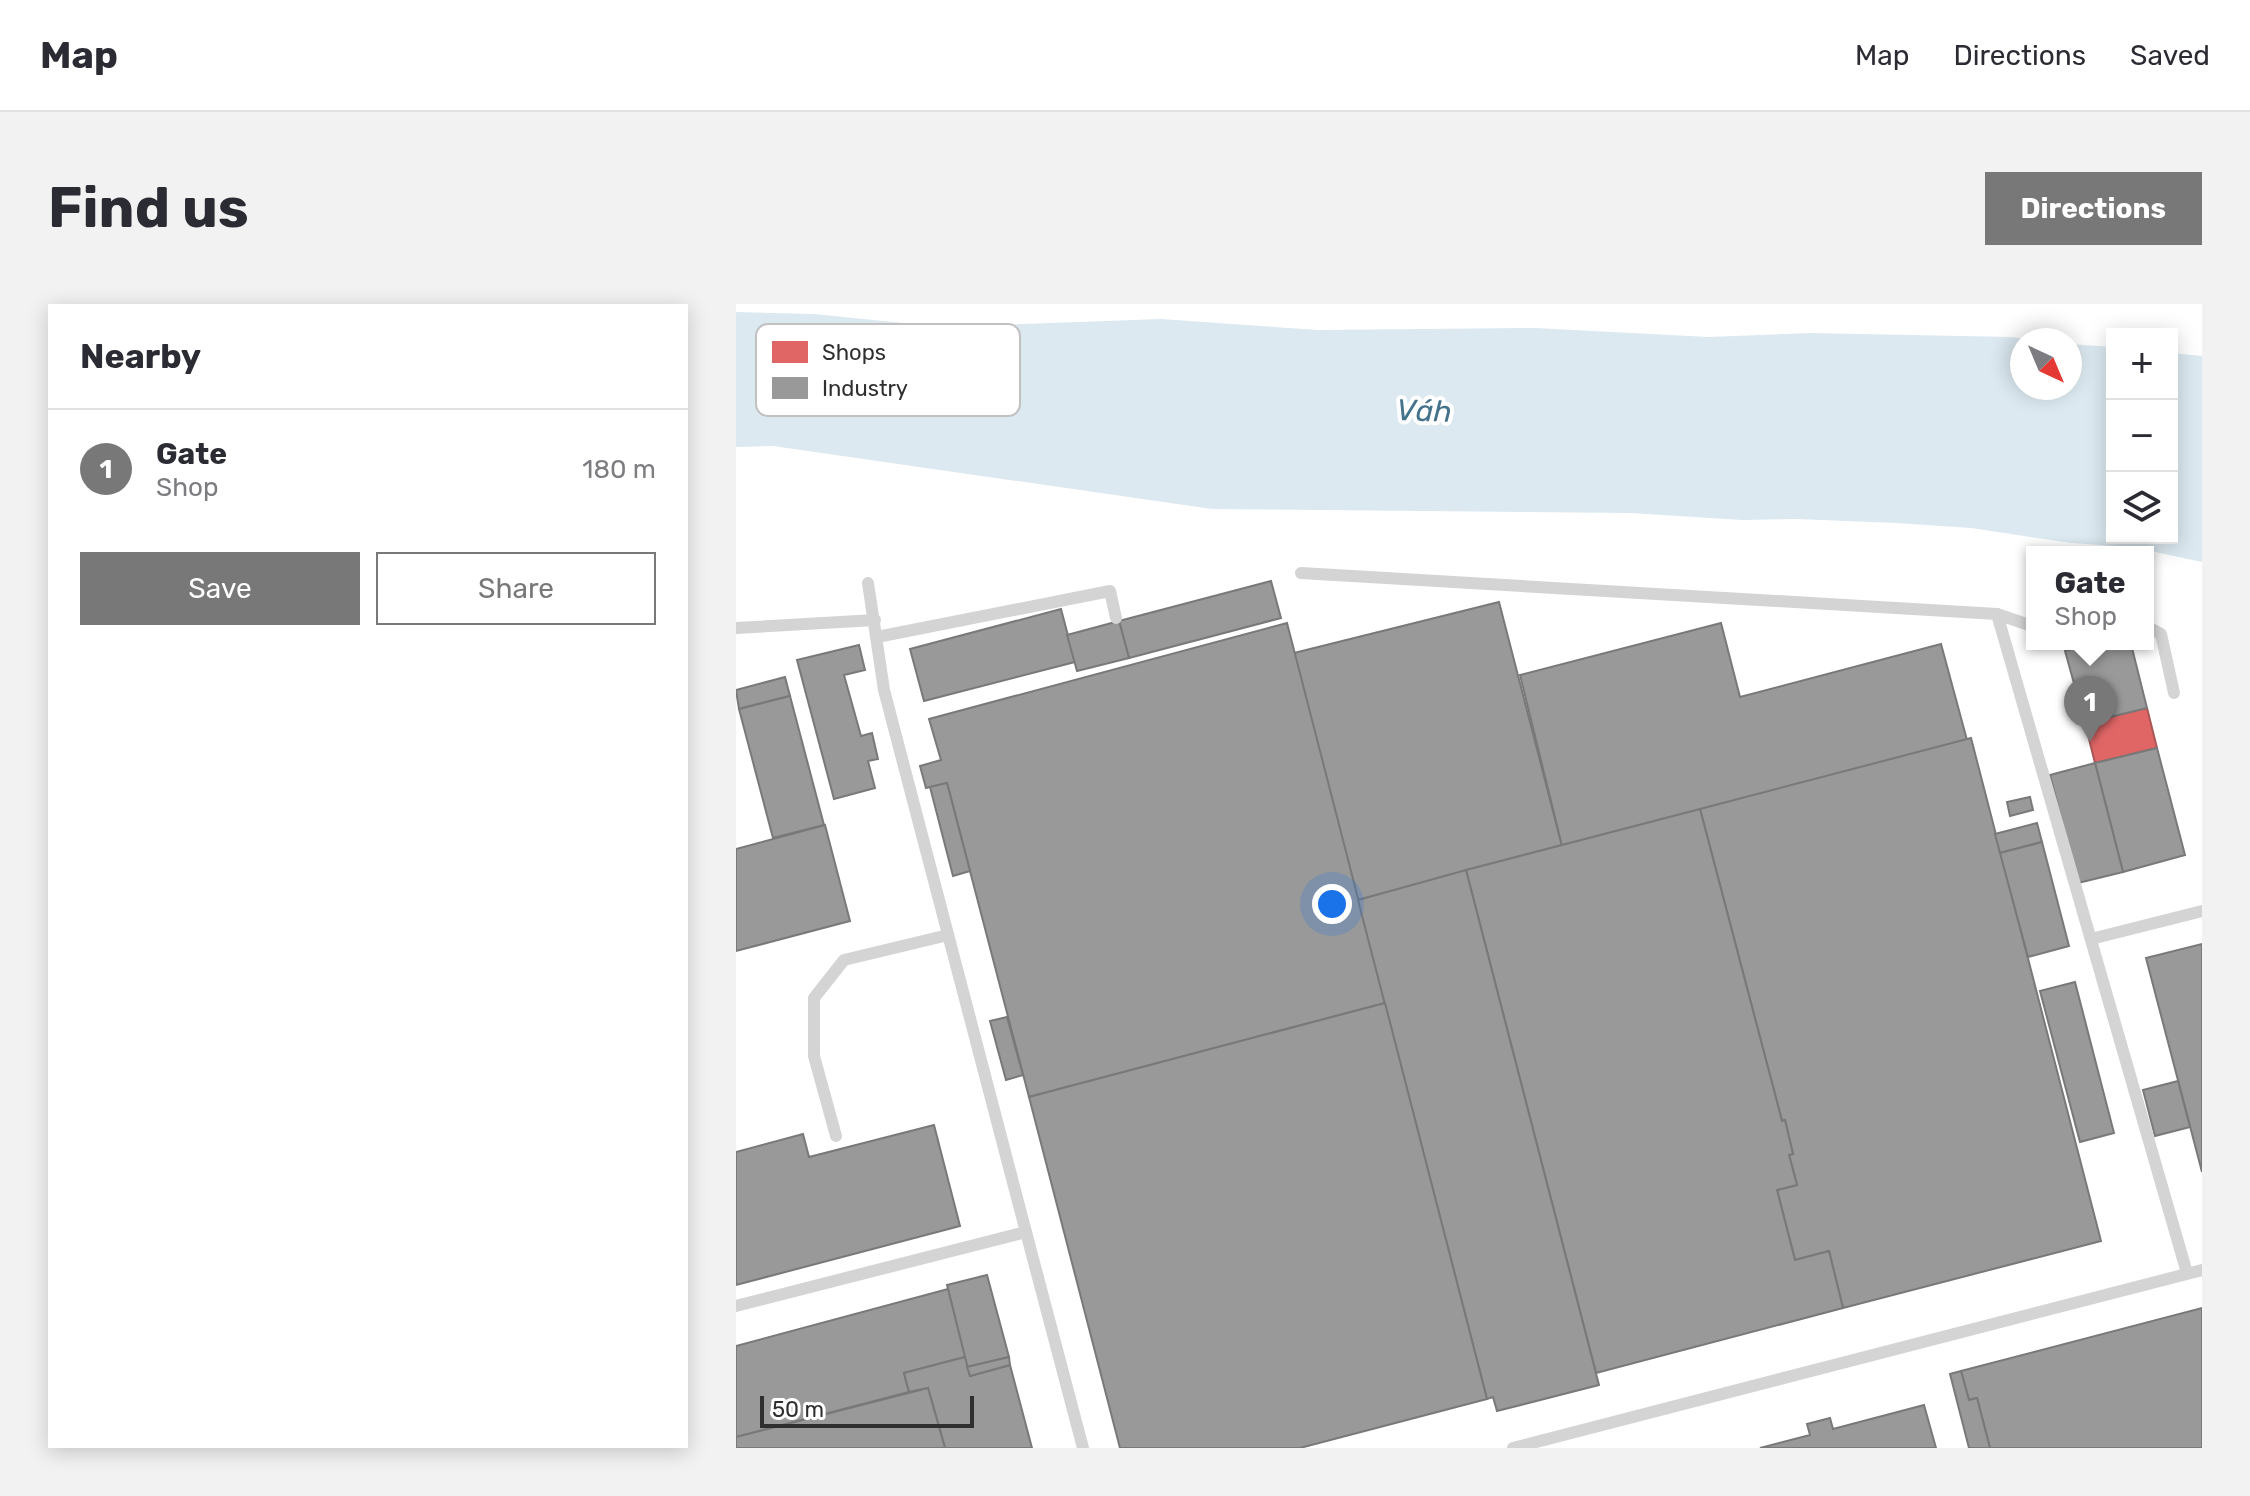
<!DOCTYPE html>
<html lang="en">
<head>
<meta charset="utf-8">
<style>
	:root { --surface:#fff; --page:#f2f2f3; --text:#2b2b33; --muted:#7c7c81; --line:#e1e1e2; --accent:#787878 }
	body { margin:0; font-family:Rubik,sans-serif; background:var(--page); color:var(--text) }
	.controls { position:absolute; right:24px; top:24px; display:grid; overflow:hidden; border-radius:0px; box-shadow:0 4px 20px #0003 }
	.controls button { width:72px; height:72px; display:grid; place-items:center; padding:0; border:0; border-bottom:2px solid var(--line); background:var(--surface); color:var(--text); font:40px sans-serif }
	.compass { position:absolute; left:1274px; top:24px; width:72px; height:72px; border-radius:50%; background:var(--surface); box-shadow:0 4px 20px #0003; rotate:136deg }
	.scale { position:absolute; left:24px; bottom:20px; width:214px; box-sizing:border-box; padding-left:8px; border:4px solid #2f2f2f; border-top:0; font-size:22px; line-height:28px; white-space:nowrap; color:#2f2f2f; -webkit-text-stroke:6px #fff; paint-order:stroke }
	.you { position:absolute; left:596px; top:600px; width:28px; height:28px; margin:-20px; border:6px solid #fff; border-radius:50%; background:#1a73e8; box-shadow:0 0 0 12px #1a73e833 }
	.badge { display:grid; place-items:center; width:52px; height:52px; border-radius:50%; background:var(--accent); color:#fff; font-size:26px; font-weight:700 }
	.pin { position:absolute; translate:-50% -66px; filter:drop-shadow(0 2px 4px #0008) }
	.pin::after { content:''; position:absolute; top:42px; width:28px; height:24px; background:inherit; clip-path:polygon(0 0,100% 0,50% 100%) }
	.popup { position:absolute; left:1290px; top:242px; width:128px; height:104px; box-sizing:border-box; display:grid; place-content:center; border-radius:0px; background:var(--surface); filter:drop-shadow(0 2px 6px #0005); font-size:26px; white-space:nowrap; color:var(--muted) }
	.popup b { font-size:30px; color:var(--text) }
	.popup::after { content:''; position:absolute; left:50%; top:100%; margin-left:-16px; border:16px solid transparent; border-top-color:var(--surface) }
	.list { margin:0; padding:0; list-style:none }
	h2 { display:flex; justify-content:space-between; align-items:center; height:104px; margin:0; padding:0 32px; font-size:34px }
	h2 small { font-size:26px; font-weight:400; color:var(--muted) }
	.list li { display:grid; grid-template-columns:52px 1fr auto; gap:24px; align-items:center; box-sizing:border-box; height:120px; padding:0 32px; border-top:2px solid var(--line) }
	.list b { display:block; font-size:30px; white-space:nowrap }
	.list p { margin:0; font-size:26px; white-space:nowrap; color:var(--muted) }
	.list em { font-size:26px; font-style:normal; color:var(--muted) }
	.actions { display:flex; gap:16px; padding:24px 32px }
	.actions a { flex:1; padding:18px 0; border:2px solid var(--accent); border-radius:0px; text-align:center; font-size:28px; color:var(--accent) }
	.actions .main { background:var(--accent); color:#fff }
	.icon { flex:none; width:44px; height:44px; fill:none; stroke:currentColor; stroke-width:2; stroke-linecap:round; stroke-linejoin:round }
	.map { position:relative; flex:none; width:1466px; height:1144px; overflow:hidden; border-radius:0px }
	header { display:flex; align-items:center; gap:48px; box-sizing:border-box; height:112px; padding:0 40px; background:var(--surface); border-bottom:2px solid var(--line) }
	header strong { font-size:38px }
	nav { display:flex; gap:44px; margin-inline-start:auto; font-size:28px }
	.intro { display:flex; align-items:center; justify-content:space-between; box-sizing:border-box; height:192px; padding:0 48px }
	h1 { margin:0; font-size:56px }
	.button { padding:20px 36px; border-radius:0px; background:var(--accent); color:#fff; font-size:28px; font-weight:700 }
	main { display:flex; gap:48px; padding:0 48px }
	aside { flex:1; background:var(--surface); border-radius:0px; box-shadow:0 4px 20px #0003 }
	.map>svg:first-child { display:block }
</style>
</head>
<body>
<header>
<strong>Map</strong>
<nav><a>Map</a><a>Directions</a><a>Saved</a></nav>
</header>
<div class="intro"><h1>Find us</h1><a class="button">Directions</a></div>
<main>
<aside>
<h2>Nearby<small></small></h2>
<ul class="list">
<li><span class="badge">1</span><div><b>Gate</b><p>Shop</p></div><em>180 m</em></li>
</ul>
<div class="actions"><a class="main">Save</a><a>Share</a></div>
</aside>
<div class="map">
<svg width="1466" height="1144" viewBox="0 0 1466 1144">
	<rect width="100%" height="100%" fill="#fff"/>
	<polygon fill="#dce9f0" points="0,8 78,10 207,23 425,15 582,26 799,24 973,33 1075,29 1276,33 1293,36 1286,36 1286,84 1334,84 1334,40 1376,43 1376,234 1436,234 1436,49 1466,52 1466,258 1396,243 1335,239 1235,224 1160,219 1061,215 1006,216 894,209 476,205 37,142 0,143"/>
	<polygon fill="#e06666" stroke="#ab5656" stroke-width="2" points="1411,404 1421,444 1359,459 1349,419"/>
	<g fill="#999" stroke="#797979" stroke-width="2">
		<polygon points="535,277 545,314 393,354 383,317"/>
		<polygon points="763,298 826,542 622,596 558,349"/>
		<polygon points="325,305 339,358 188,397 174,345"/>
		<polygon points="383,317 393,354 341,367 331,331"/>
		<polygon points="551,319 649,699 293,793 211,479 190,484 184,462 205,456 193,415"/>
		<polygon points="985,319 1004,393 1205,340 1231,436 826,542 784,371"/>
		<polygon points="1352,340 1395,340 1411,404 1349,419 1329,347"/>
		<polygon points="123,341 129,366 108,371 125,432 136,429 142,455 132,457 139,484 98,495 61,356"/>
		<polygon points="49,373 54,392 3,405 0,386"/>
		<polygon points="54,392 88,521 37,534 3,405"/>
		<polygon points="1235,434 1365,937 1107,1004 1093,947 1059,956 1041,886 1061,881 1053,851 1057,850 1049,816 1046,817 964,505"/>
		<polygon points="1421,444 1449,551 1387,568 1359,459"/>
		<polygon points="1359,459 1387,568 1342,579 1314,471"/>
		<polygon points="211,479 234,567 217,572 194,483"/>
		<polygon points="1294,493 1297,506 1274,512 1271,498"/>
		<polygon points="964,505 1046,817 1049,816 1057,850 1053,851 1061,881 1041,886 1059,956 1093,947 1107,1004 860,1069 730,566"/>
		<polygon points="1301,519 1306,538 1264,549 1259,530"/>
		<polygon points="89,521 114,617 0,647 0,545"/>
		<polygon points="1306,538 1333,642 1292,653 1264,549"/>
		<polygon points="730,566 863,1081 761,1107 757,1093 751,1095 622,596"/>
		<polygon points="1466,640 1466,868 1410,654"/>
		<polygon points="1339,678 1378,829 1344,838 1304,687"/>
		<polygon points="649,699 751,1095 564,1144 384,1144 293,793"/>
		<polygon points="271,713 287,771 270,776 254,717"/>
		<polygon points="1442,777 1454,823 1419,832 1407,786"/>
		<polygon points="198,821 224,922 0,981 0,848 67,830 73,853"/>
		<polygon points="251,971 273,1053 231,1063 211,981"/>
		<polygon points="212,985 229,1053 168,1069 173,1088 0,1133 0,1042"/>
		<polygon points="1466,1004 1466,1144 1254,1144 1241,1094 1233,1096 1225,1067"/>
		<polygon points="229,1053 234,1072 274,1061 296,1144 209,1144 192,1084 173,1088 168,1069"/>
		<polygon points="273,1053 274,1061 234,1072 231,1063"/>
		<polygon points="1225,1067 1233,1096 1241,1094 1254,1144 1233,1144 1214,1070"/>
		<polygon points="192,1084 209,1144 0,1144 0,1133"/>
		<polygon points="1188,1101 1200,1144 1024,1144 1074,1131 1071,1120 1094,1114 1097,1125"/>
	</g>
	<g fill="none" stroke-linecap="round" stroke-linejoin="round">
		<g stroke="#d4d4d4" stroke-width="12">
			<polyline points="565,269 1261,310"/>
			<polyline points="1296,322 1261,310 1451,969"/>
			<polyline points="1412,323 1425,330 1438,389"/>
			<polyline points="0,324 139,316"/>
			<polyline points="141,333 374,287 380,314"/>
			<polyline points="1355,635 1466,607"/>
			<polyline points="100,832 78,752 78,694 108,656 212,631"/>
			<polyline points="290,928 347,1144"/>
			<polyline points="0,1002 290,928 148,386 132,279"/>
			<polyline points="777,1144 1466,966"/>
		</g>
	</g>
	<g text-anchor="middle" stroke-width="8" stroke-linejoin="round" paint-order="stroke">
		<g font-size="30" font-style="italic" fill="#44738b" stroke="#fff">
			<text transform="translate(688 107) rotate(2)" y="10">Váh</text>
		</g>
	</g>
	<rect x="20" y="20" width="264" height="92" rx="12" fill="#fff" stroke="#c1c1c1" stroke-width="2"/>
	<rect x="36" y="37" width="36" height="22" fill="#e06666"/>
	<rect x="36" y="73" width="36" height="22" fill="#999"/>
	<g font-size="22" fill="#2f2f2f">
		<text x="86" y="56">Shops</text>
		<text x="86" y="92">Industry</text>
	</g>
</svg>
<div class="controls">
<button>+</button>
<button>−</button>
<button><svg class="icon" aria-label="layers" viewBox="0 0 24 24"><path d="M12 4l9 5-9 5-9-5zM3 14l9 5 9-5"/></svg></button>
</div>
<svg class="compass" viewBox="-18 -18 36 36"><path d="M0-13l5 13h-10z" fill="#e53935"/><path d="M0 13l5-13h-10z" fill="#7c7c81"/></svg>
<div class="scale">50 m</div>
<div class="you"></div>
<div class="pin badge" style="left:1354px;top:438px">1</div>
<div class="popup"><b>Gate</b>Shop</div>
</div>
</main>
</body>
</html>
